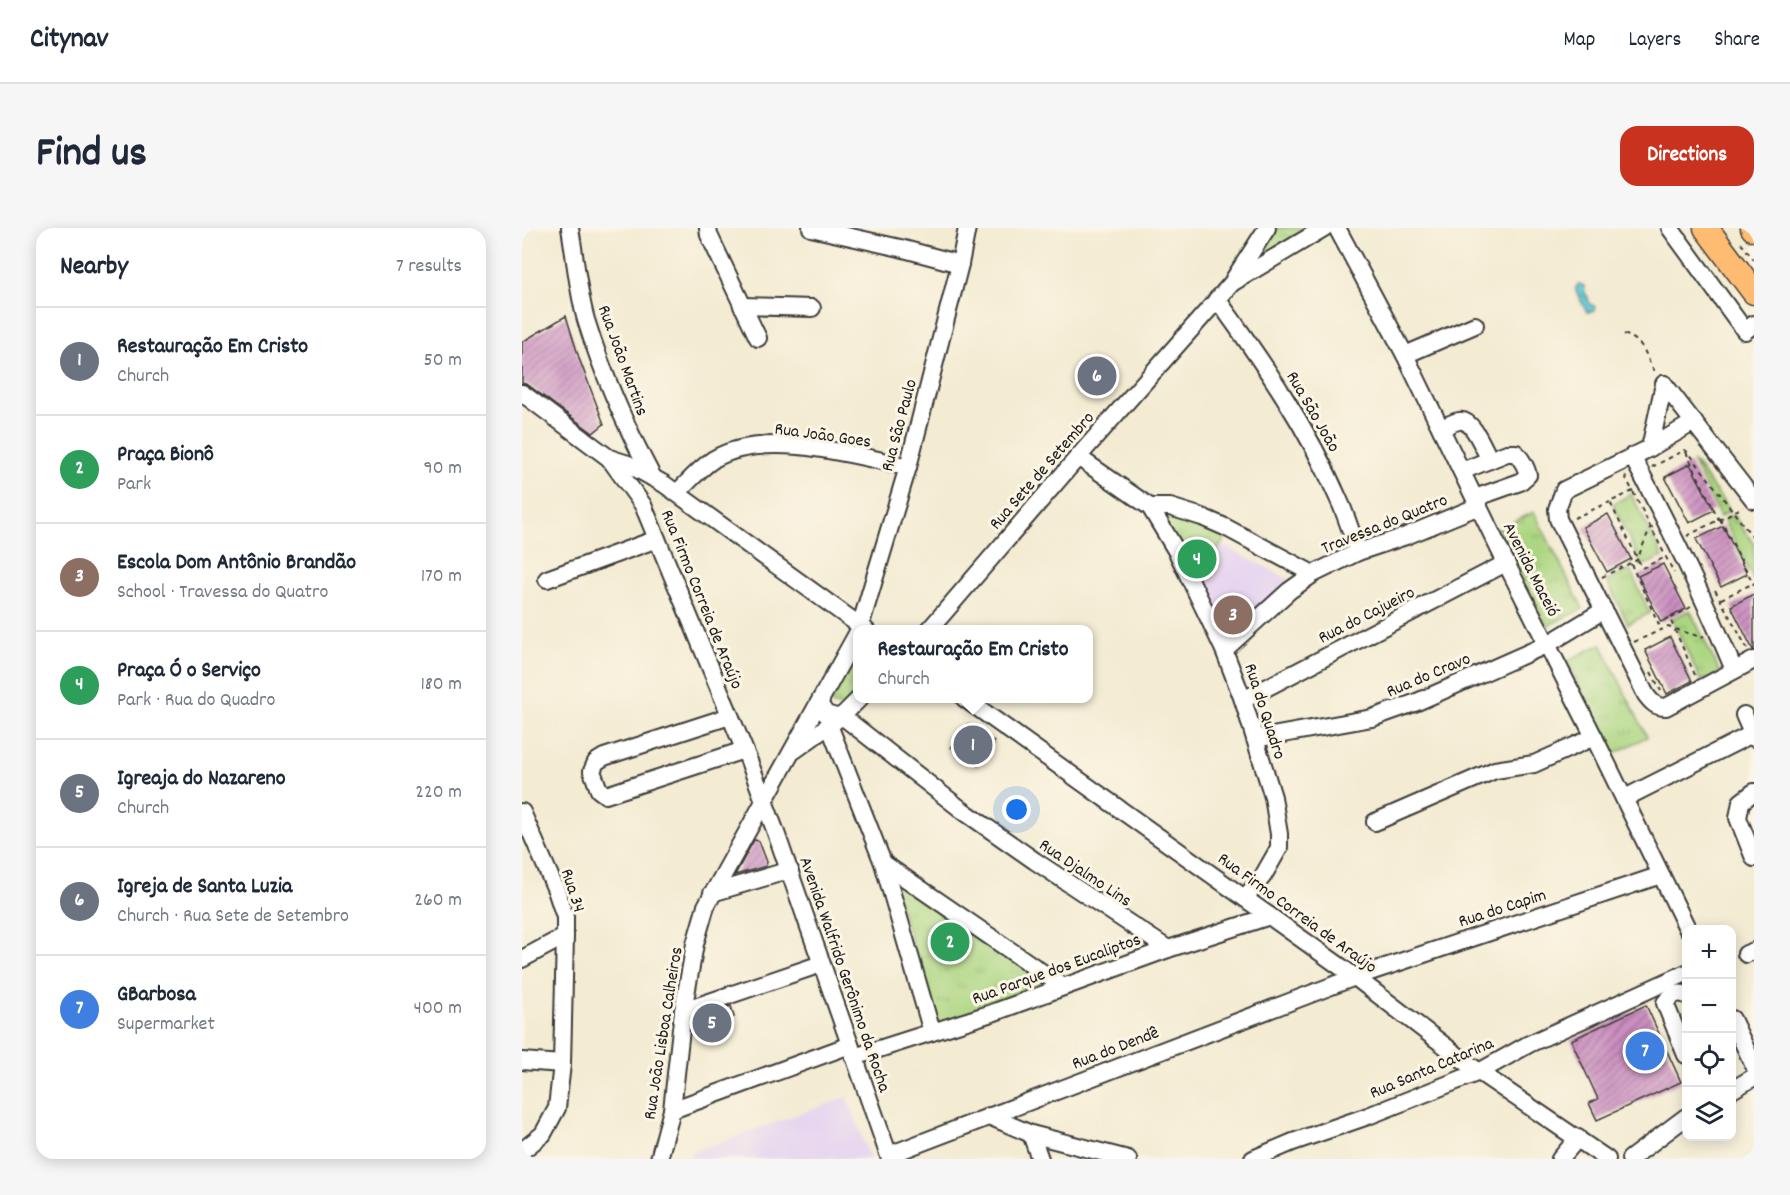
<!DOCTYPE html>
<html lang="en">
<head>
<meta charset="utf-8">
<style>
	:root { --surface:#fff; --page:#f6f6f7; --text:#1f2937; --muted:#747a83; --line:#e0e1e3; --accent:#c8321e }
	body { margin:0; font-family:Dekko,sans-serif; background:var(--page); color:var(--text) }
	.controls { position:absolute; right:18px; bottom:18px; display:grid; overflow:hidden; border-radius:12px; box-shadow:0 3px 15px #0003 }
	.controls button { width:54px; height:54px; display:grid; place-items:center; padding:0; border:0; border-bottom:2px solid var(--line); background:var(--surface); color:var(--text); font:30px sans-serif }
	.you { position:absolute; left:495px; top:582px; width:21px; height:21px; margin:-15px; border:4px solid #fff; border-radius:50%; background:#1a73e8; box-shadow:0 0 0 9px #1a73e833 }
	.badge { display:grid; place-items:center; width:39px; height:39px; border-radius:50%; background:var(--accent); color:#fff; font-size:20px; font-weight:700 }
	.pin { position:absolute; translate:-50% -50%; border:3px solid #fff; box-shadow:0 2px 6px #0006 }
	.popup { position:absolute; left:331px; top:397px; width:240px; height:78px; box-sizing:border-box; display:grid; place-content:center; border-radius:12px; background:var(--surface); filter:drop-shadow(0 2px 4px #0005); font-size:20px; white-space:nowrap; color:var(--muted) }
	.popup b { font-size:22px; color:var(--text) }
	.popup::after { content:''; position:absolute; left:50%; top:100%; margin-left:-12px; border:12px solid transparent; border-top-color:var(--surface) }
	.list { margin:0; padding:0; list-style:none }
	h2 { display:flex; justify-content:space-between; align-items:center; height:78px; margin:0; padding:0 24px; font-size:26px }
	h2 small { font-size:20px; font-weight:400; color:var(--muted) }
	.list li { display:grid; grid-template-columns:39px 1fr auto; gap:18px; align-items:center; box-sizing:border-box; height:108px; padding:0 24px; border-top:2px solid var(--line) }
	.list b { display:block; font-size:22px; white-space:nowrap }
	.list p { margin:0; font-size:20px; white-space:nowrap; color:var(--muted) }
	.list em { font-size:20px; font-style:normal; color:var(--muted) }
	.icon { flex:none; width:33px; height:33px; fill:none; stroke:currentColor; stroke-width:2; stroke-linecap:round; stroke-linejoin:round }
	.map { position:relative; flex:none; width:1232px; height:931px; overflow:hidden; border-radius:18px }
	header { display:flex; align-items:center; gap:36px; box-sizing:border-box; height:84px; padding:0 30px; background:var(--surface); border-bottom:2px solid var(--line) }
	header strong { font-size:28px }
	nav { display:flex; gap:33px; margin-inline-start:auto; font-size:21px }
	.intro { display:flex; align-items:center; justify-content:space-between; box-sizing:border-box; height:144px; padding:0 36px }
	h1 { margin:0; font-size:42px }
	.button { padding:15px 27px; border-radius:18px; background:var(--accent); color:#fff; font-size:21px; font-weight:700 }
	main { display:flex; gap:36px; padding:0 36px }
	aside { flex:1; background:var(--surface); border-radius:18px; box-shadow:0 3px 15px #0003 }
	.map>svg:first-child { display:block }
</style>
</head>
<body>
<header>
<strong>Citynav</strong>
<nav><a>Map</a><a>Layers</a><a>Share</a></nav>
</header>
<div class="intro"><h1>Find us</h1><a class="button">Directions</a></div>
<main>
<aside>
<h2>Nearby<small>7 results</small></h2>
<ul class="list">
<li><span class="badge" style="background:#6b7280">1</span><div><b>Restauração Em Cristo</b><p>Church</p></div><em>50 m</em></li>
<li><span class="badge" style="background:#2e9e5b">2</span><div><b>Praça Bionô</b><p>Park</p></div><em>90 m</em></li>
<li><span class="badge" style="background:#8d6e63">3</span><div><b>Escola Dom Antônio Brandão</b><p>School · Travessa do Quatro</p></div><em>170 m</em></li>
<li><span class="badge" style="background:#2e9e5b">4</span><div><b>Praça Ó o Serviço</b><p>Park · Rua do Quadro</p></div><em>180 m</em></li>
<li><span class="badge" style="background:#6b7280">5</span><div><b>Igreaja do Nazareno</b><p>Church</p></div><em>220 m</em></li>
<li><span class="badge" style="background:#6b7280">6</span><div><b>Igreja de Santa Luzia</b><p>Church · Rua Sete de Setembro</p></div><em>260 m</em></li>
<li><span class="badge" style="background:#3f7fe0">7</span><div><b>GBarbosa</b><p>Supermarket</p></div><em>400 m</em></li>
</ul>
</aside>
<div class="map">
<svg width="1232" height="931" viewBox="0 0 1232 931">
	<defs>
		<pattern id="grass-tufts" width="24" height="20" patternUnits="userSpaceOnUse" patternTransform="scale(1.5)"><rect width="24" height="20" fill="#acd681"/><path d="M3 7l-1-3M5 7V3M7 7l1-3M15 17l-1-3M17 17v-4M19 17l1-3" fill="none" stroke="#93b76f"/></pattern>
		<pattern id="water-ripples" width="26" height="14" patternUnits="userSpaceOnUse" patternTransform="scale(1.5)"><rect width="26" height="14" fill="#5ec9d7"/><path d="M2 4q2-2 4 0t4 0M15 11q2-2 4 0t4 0" fill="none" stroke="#51acb8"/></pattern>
		<pattern id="building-hatch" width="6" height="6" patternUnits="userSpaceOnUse" patternTransform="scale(1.5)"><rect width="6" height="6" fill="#ca8ec0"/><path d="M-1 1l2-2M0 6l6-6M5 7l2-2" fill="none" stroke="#a3739b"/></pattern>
	</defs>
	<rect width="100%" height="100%" fill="#fcf5e5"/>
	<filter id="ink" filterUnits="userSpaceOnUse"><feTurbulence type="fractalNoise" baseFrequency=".0167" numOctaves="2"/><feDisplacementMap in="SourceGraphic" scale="12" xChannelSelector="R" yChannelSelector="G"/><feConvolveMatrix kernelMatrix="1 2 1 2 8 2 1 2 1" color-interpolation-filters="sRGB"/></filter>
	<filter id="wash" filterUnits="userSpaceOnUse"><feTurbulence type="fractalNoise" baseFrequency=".008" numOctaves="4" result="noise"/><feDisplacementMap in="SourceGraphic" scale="24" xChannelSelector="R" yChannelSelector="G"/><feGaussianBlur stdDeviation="1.35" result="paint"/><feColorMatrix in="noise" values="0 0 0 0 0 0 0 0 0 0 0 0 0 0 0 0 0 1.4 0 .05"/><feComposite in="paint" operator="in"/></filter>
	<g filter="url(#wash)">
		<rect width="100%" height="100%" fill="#f3ebd2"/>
		<g fill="#e5d3f1">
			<polygon points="700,317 770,353 703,412 677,362"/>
			<polygon points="325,869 348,931 170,931 168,925"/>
		</g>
		<g fill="url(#grass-tufts)" stroke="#64794e" stroke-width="1.5">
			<polygon points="749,0 791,0 723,40"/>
			<polygon points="1171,234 1174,236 1208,283 1198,289"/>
			<polygon points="1109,266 1141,329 1120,338 1091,276"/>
			<polygon points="633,283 706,305 675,356"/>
			<polygon points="1012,284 1061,381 1025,398 976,301"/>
			<polygon points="1211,287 1232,316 1232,353 1202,292"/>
			<polygon points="1108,342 1128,385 1106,396 1085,353"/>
			<polygon points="1168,382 1198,445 1179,453 1150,391"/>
			<polygon points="335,411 335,465 320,479 311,477 307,471"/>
			<polygon points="1079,416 1125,509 1091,526 1045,433"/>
			<polygon points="366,641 528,758 416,797"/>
		</g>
		<polygon fill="url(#water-ripples)" stroke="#3d727a" stroke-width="1.5" points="1057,56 1062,58 1062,64 1066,69 1067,75 1073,79 1073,83 1065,84 1054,63 1054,59"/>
		<g id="blocks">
			<g fill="url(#building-hatch)">
				<polygon points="44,88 58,133 82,196 71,205 6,157 0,155 0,114"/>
				<polygon points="1168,236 1192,282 1167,295 1143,249"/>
				<polygon points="1086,286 1109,331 1085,344 1061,299"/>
				<polygon points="1201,298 1225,346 1199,359 1174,311"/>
				<polygon points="1141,336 1164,381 1139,394 1116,348"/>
				<polygon points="1232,366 1232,422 1231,422 1209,378"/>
				<polygon points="1148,409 1170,453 1145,466 1123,422"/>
				<polygon points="446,496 472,514 456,538 429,519"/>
				<polygon points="232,612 237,613 245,634 244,638 213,647"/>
				<polygon points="1124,777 1159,854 1075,892 1067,875 1076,871 1049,812"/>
				<polygon points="209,778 212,789 183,801 179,788"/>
			</g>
		</g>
	</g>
	<g filter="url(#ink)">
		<use href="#blocks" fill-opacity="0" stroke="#3c3b37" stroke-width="1.5"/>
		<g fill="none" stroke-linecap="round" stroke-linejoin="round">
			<defs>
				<g id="minor">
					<path d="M48,0c5,29 8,64 16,92 17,55 40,107 67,158"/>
					<polyline points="186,0 187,7 236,110"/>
					<polyline points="289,0 378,20 438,36"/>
					<polyline points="815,0 883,127 984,335 1072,509 1166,702"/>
					<polyline points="1148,0 1223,103 1232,96"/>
					<polyline points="712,51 745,0"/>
					<path d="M695,71c46,63 91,129 122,201 8,17 13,35 19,52"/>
					<polyline points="220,78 290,80"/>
					<polyline points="883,127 953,97"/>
					<polyline points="1142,156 1232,272"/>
					<polyline points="0,165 87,230 121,277 227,533 253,602 368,931"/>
					<path d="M1172,194l-44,26 -86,42 -7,19 1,10 88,176c6,8 10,12 20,12l88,-47"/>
					<path d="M919,201c5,-3 12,-7 18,-8 14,-3 25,29 31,39"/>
					<polyline points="1128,220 1142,156"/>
					<path d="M1110,228c37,70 72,141 102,214"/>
					<polyline points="556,229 628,279 648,279 680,289 703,299 791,346"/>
					<polyline points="87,230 106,236 142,256 344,402"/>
					<path d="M940,243l45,-18h9c6,7 10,13 12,22l-8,7 -45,16"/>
					<path d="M155,265c12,-12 23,-25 37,-34 50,-30 140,-4 194,8"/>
					<polyline points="628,279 655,324 702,422 721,472 751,569 757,606 757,620 741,648 723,670"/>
					<polyline points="25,351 135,311"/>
					<polyline points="337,402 386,239 438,36 445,0"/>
					<polyline points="407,402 556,229 710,55 802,0"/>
					<polyline points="702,422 767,363 791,346 836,324 884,308 957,278"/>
					<polyline points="442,470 833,749 957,844 1085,931"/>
					<polyline points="299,471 298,477 304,486 314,489 320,488 440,582 513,633 646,721"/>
					<polyline points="721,472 984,335"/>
					<polyline points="1222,487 1232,510"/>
					<polyline points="208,488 82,529 74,534 70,543 77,562 84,567 222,522"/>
					<polyline points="307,497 361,635 410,804"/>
					<polyline points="733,511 850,490 895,474 1026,416 1082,382"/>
					<polyline points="273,522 320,488 338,470"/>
					<polyline points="1232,564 1219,574 1216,590 1232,630"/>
					<polyline points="1103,570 1230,506"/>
					<polyline points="0,584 34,662 43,689 43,708 40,836 35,880 21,906 0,923"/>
					<polyline points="853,594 973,542 1012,536 1072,509"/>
					<polyline points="361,635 540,758"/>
					<polyline points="190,665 268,642"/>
					<polyline points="1224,726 1232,723"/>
					<polyline points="0,731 43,708"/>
					<path d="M1164,767c-8,-4 -16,1 -21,8l21,52"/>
					<polyline points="161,783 299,736"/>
					<polyline points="1210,791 1232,838"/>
					<polyline points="332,829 470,785 646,721 748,688"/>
					<polyline points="0,833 40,836"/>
					<polyline points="1210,862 1232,849"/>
					<polyline points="150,882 328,817"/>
					<polyline points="467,888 509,906 518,931"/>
					<polyline points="509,906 606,931"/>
					<polyline points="367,927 833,749 1139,647"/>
					<polyline points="137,931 150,882 161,783 173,716 184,678 336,404"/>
					<polyline points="731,931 771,914 846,888 957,844 1007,816 1164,745"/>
					<polyline points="1038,931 1056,910"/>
					<polyline points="1108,931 1164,889"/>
				</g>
				<g id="highway">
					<polyline points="1184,0 1232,64"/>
					<polyline points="1231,0 1232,1"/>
				</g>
			</defs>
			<use href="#minor" stroke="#3c3b37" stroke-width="20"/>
			<use href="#highway" stroke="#3c3b37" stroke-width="27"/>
			<g stroke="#3c3b37" stroke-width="2" stroke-dasharray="4.5 4.5" stroke-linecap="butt">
				<polyline points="1219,15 1232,32"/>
				<path d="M1102,106c24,9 19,22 33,40"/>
				<polyline points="1164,224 1197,292"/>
				<polyline points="1130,239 1163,222 1167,225 1232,311"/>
				<polyline points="1103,248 1152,345"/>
				<polyline points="1111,263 1088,274 1120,340 1144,329"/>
				<polyline points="1052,290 1088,274"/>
				<polyline points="1198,291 1232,357"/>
				<polyline points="1165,308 1221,279"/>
				<polyline points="1109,336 1139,401"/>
				<polyline points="1080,349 1115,332 1128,300 1131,299"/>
				<polyline points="1193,362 1225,420"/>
				<polyline points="1199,371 1232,355"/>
				<polyline points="1169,379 1148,391 1173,447"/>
				<polyline points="1112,414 1146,399 1179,409 1182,408"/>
				<polyline points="1129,444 1139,463"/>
			</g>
			<use href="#minor" stroke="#fff" stroke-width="16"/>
			<use href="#highway" stroke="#ffbb71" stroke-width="24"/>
		</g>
	</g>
	<g text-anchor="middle" stroke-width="6" stroke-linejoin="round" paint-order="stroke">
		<g font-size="18" fill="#1c1c1c" stroke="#fcf5e5">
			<text transform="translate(102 132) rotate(70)" y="6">Rua João Martins</text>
			<text transform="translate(792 183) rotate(60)" y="6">Rua São João</text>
			<text transform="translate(376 197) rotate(-75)" y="6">Rua São Paulo</text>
			<text transform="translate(301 206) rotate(8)" y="6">Rua João Goes</text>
			<text transform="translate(519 242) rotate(-49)" y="6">Rua Sete de Setembro</text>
			<text transform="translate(862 295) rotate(-22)" y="6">Travessa do Quatro</text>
			<text transform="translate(1010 341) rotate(63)" y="6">Avenida Maceió</text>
			<text transform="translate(181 371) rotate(68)" y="6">Rua Firmo Correia de Araújo</text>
			<text transform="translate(844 386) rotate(-27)" y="6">Rua do Cajueiro</text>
			<text transform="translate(906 446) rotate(-23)" y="6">Rua do Cravo</text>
			<text transform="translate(744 483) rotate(72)" y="6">Rua do Quadro</text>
			<text transform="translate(564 644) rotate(34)" y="6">Rua Djalmo Lins</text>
			<text transform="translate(52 662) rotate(72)" y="6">Rua 34</text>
			<text transform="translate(980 679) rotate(-18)" y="6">Rua do Capim</text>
			<text transform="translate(776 684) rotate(36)" y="6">Rua Firmo Correia de Araújo</text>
			<text transform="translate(534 740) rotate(-20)" y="6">Rua Parque dos Eucaliptos</text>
			<text transform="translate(324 746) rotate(71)" y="6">Avenida Walfrido Gerônimo da Rocha</text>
			<text transform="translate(140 805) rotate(-81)" y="6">Rua João Lisboa Calheiros</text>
			<text transform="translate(593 819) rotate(-21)" y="6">Rua do Dendê</text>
			<text transform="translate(909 839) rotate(-23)" y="6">Rua Santa Catarina</text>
		</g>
	</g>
</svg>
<div class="controls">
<button>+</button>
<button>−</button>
<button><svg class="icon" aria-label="locate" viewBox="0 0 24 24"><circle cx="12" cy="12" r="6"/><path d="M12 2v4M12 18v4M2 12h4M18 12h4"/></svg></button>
<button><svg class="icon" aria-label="layers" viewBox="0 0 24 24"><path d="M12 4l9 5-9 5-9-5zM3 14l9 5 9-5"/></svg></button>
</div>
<div class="you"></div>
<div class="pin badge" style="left:451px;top:517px;background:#6b7280">1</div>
<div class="popup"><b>Restauração Em Cristo</b>Church</div>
<div class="pin badge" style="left:428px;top:714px;background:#2e9e5b">2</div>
<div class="pin badge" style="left:711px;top:387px;background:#8d6e63">3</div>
<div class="pin badge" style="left:675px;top:331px;background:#2e9e5b">4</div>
<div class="pin badge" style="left:190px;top:795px;background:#6b7280">5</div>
<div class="pin badge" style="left:575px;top:148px;background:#6b7280">6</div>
<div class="pin badge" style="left:1123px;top:823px;background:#3f7fe0">7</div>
</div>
</main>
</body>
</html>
